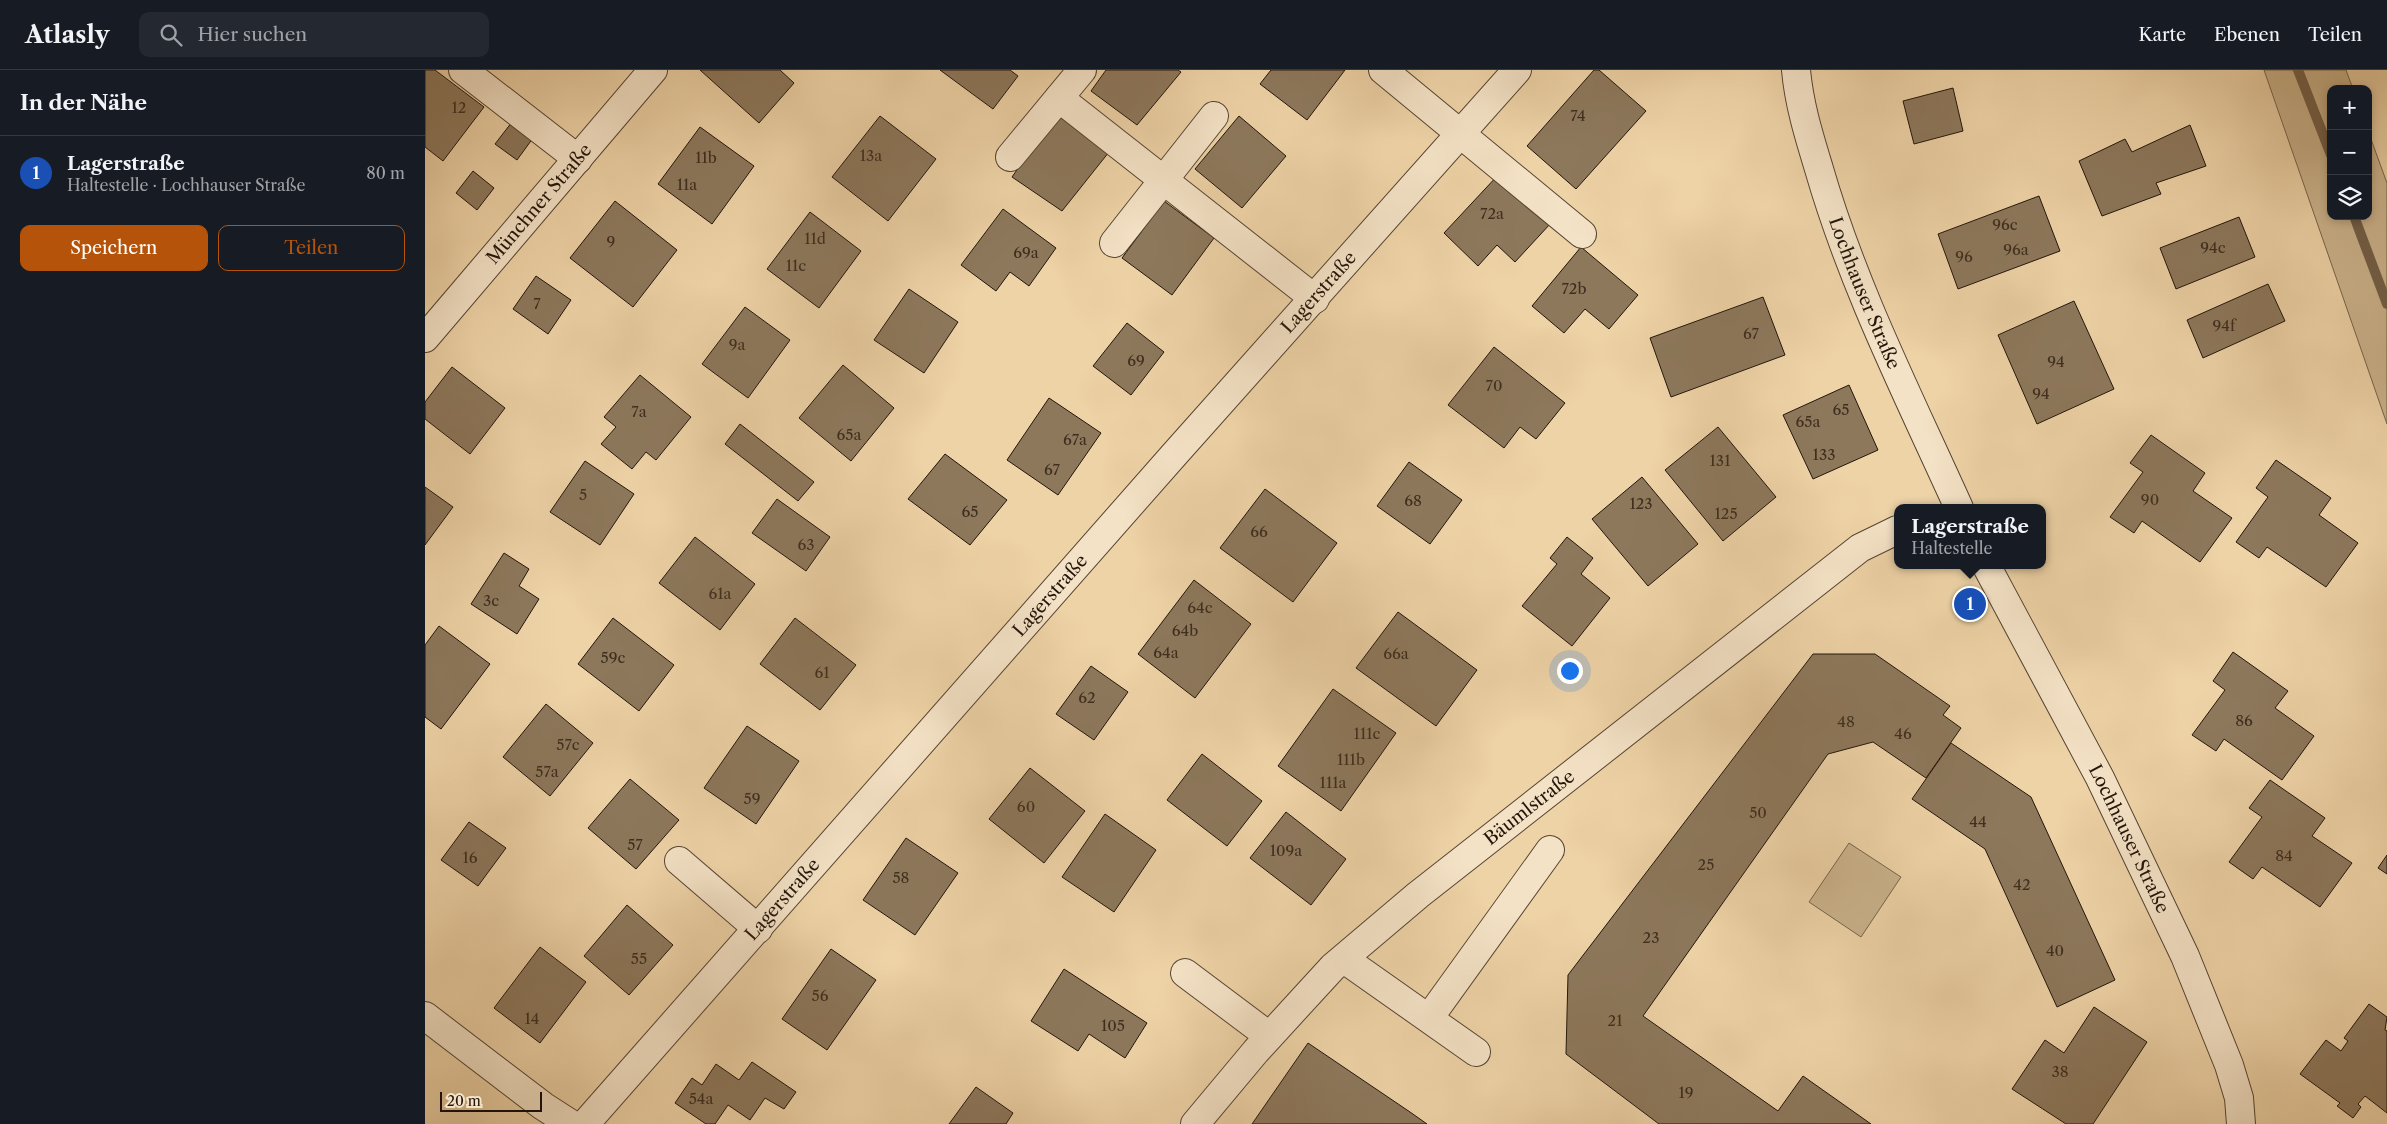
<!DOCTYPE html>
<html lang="de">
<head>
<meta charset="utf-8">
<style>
	:root { --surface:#171b24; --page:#242831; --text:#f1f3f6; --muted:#9ea1a6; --line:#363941; --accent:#b45309 }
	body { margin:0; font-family:"Libre Caslon Text",serif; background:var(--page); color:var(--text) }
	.controls { position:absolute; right:15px; top:15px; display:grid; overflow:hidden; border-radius:10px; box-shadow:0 2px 8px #0003 }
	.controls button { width:45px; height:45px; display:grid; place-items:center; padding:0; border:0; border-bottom:1px solid var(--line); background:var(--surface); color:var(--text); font:25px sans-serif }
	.scale { position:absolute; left:15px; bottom:12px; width:102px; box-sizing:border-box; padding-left:5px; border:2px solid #23150b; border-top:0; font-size:14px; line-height:18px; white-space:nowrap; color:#23150b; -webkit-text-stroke:4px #f4e2c6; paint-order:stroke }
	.you { position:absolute; left:1144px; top:600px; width:18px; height:18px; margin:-12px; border:4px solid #fff; border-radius:50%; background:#1a73e8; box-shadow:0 0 0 8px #1a73e833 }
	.badge { display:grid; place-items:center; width:32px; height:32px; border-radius:50%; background:var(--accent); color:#fff; font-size:16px; font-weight:700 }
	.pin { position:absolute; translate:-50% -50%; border:2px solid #fff; box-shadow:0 1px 5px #0006 }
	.popup { position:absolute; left:1469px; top:434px; width:152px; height:65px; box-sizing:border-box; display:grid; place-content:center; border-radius:10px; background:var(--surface); filter:drop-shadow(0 1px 4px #0005); font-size:16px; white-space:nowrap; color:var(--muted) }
	.popup b { font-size:19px; color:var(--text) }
	.popup::after { content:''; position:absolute; left:50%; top:100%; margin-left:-10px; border:10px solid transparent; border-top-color:var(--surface) }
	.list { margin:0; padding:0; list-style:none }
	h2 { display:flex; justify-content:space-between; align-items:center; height:65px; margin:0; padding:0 20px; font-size:21px }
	h2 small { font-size:16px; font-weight:400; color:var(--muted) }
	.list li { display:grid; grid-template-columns:32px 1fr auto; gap:15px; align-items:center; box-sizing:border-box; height:75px; padding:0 20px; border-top:1px solid var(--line) }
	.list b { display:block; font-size:19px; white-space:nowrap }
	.list p { margin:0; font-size:16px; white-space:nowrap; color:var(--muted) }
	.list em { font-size:16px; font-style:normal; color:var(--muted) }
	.actions { display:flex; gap:10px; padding:15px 20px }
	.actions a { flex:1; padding:11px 0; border:1px solid var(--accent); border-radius:10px; text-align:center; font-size:18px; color:var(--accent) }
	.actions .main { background:var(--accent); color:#fff }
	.icon { flex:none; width:28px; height:28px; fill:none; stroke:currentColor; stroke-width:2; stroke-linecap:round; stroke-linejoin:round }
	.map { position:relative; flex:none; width:1962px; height:1054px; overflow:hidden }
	header { display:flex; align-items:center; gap:30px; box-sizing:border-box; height:70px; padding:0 25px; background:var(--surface); border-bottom:1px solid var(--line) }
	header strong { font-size:24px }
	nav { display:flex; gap:28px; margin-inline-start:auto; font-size:18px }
	.search { width:350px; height:45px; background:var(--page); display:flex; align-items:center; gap:12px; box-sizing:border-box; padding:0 18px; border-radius:10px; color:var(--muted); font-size:19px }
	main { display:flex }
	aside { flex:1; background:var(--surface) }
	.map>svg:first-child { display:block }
</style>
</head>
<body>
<header>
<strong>Atlasly</strong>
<div class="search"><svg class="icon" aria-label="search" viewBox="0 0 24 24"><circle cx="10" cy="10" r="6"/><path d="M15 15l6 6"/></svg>Hier suchen</div>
<nav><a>Karte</a><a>Ebenen</a><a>Teilen</a></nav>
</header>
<main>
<aside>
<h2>In der Nähe<small></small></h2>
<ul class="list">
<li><span class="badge" style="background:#1a4fb4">1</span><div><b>Lagerstraße</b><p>Haltestelle · Lochhauser Straße</p></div><em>80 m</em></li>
</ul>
<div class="actions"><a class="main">Speichern</a><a>Teilen</a></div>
</aside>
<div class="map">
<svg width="1962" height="1054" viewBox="0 0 1962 1054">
	<rect width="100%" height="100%" fill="#eed3a7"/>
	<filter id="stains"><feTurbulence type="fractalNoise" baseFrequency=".004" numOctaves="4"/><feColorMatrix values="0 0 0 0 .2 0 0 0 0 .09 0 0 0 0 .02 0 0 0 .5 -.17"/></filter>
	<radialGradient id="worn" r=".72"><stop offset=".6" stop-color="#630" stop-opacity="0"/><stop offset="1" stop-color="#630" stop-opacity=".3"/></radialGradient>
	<g fill="#cbb38c" stroke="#77644c">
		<polygon points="1839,0 1921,0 1928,19 1906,19 1906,146 1943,146 1943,61 1962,113 1962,354"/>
		<polygon points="1424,773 1476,807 1436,867 1384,832"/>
	</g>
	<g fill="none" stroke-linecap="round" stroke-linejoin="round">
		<g stroke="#736049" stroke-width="10">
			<polyline points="1873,0 1906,85"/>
			<polyline points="1929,146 1962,234"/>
		</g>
	</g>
	<g fill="#8d785c" stroke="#23150b">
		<polygon points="0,0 10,0 59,37 18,91 0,77"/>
		<polygon points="275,0 355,0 369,13 334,53"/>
		<polygon points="515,0 585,0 593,6 568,39"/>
		<polygon points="681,0 753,0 756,2 712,55 666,21"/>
		<polygon points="846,0 920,0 882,50 835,14"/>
		<polygon points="1169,0 1174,0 1221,41 1151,119 1102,76"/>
		<polygon points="1528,18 1538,61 1489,74 1478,31"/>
		<polygon points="631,44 684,82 637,141 587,107"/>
		<polygon points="455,46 511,89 463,151 407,107"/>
		<polygon points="814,46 861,86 817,138 770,99"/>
		<polygon points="87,52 108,68 92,90 70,74"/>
		<polygon points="1765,55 1781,96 1731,113 1736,124 1677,146 1654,91 1700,69 1707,82"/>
		<polygon points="275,57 329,96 287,154 233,114"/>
		<polygon points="48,101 69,118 52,140 31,123"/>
		<polygon points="1074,104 1126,153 1090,192 1072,175 1053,196 1019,163"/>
		<polygon points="1614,126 1635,181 1533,219 1513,164"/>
		<polygon points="190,131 252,180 208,237 145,188"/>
		<polygon points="739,131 789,168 747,225 697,188"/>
		<polygon points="578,139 631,178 604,216 585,202 571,221 536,195"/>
		<polygon points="385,142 436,181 394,238 342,199"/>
		<polygon points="1814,147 1830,187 1751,219 1735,178"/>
		<polygon points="1156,177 1213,225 1184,259 1160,239 1139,263 1107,236"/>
		<polygon points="111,206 146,230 123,264 88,239"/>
		<polygon points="1843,214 1860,251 1778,288 1762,250"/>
		<polygon points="484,219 533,252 499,303 449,270"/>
		<polygon points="1338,227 1360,285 1246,327 1225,268"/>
		<polygon points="1649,231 1689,319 1612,354 1573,265"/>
		<polygon points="320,237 365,270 323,328 277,294"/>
		<polygon points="702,253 739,282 706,325 668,296"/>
		<polygon points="1069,277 1140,333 1111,369 1095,357 1079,378 1023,335"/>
		<polygon points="418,295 469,338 426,391 374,348"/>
		<polygon points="27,297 80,338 45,384 0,349 0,332"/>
		<polygon points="215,305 266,347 231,390 221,382 207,399 176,374 191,357 179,347"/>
		<polygon points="1424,315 1453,380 1388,409 1358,345"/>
		<polygon points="624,328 676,363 633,425 582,390"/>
		<polygon points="315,354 389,412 373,431 300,374"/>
		<polygon points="1293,357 1351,427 1298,471 1240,400"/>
		<polygon points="1726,365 1780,403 1768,421 1807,448 1775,492 1717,451 1709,463 1685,447 1718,402 1705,393"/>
		<polygon points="520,384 582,430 545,475 483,429"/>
		<polygon points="1851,390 1906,428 1894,445 1933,473 1901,517 1842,477 1834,488 1811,472 1843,427 1831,418"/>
		<polygon points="160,391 209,424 175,475 125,442"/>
		<polygon points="984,392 1037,430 1005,474 952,436"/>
		<polygon points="1217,407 1273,474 1223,516 1167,449"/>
		<polygon points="0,417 28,437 0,475"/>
		<polygon points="840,419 912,473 868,532 795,478"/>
		<polygon points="352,429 405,467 381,501 327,463"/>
		<polygon points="270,467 330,514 295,560 234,513"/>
		<polygon points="1142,467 1168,488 1156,504 1185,528 1147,576 1097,536 1132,494 1125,488"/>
		<polygon points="79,483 104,499 94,516 114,529 92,564 46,534"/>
		<polygon points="769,510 826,554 770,628 713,584"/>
		<polygon points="973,542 1052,600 1011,656 931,598"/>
		<polygon points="188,548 249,595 214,641 153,594"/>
		<polygon points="370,548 431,595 395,640 335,594"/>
		<polygon points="14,556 65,594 16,659 0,647 0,575"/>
		<polygon points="1808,582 1863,621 1850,638 1889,666 1857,710 1799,669 1791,681 1767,665 1800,620 1788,611"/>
		<polygon points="1388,584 1450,584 1525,636 1518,645 1536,658 1501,708 1448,672 1403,684 1218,946 1353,1041 1378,1006 1446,1054 1234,1054 1141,984 1143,905"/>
		<polygon points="666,596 703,622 669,670 631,644"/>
		<polygon points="908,619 971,663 916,741 853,696"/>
		<polygon points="121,634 168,673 125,726 78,687"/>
		<polygon points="322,656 374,691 331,754 279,718"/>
		<polygon points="1526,673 1606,727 1690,910 1632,937 1560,779 1487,729"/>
		<polygon points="777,684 837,731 802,776 742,730"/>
		<polygon points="605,698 660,741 619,793 564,749"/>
		<polygon points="205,709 254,750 211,799 163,758"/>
		<polygon points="1845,710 1900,748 1887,766 1927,793 1895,837 1837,797 1828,809 1804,792 1837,747 1824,738"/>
		<polygon points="861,742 921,789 886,835 825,788"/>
		<polygon points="680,744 731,780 689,842 637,807"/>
		<polygon points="44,752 81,778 53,816 16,790"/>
		<polygon points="481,768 533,803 490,865 438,830"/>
		<polygon points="1962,785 1962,804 1953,798"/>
		<polygon points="202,835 248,875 204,925 159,886"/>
		<polygon points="115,877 161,912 115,973 69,938"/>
		<polygon points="406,879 451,910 402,980 357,949"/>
		<polygon points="639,899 722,953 700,988 664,964 653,981 606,951"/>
		<polygon points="1944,934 1962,947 1960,960 1962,961 1962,1043 1940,1026 1933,1034 1936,1037 1928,1048 1912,1036 1915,1033 1875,1004 1901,970 1916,981 1923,971 1919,968"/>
		<polygon points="1669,937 1722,972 1668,1054 1641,1054 1587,1019 1620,970 1639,983"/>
		<polygon points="883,973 985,1042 1002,1054 827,1054"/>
		<polygon points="327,992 371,1022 359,1039 340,1028 325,1050 303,1035 290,1054 281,1054 250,1033 267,1008 277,1015 291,994 314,1010"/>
		<polygon points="551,1017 588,1043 581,1054 524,1054"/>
	</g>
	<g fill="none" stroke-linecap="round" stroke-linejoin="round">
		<defs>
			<g id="minor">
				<polyline points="38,0 153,89"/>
				<polyline points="958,0 1157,164"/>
				<path id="s1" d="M1371,0c3,34 13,66 23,99 34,118 90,228 140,339"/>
				<polyline points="634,28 890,229"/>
				<polyline points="585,87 657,0"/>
				<polyline points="689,173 789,46"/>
				<path id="s2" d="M0,268l228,-268"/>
				<path id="s3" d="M1561,495l114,213 85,178 44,109 10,33 2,26"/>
				<polyline points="254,791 333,859"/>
				<polyline points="919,889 1051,982"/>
				<polyline points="760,903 844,966"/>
				<polyline points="0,946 118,1036 146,1054"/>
				<polyline points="1004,948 1125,780"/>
				<path id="s4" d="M160,1054l588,-668 344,-386"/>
				<path id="s5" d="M770,1054l61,-73 77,-84 85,-72 442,-347 37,-18"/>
			</g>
		</defs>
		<use href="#minor" stroke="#564432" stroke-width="30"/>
		<use href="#minor" stroke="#f4e2c6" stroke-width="28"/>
	</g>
	<g text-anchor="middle" stroke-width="5" stroke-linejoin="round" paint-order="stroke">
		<g font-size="15" fill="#3e2e1f">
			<text x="34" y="43">12</text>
			<text x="1153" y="51">74</text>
			<text x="446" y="91">13a</text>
			<text x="281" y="93">11b</text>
			<text x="262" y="120">11a</text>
			<text x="1067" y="149">72a</text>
			<text x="1580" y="160">96c</text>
			<text x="390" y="174">11d</text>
			<text x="186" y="177">9</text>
			<text x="1788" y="183">94c</text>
			<text x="1591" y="185">96a</text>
			<text x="601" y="188">69a</text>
			<text x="1539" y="192">96</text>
			<text x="371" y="201">11c</text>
			<text x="1149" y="224">72b</text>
			<text x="112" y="239">7</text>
			<text x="1799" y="261">94f</text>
			<text x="1326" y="269">67</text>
			<text x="312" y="280">9a</text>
			<text x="711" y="296">69</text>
			<text x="1631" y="297">94</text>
			<text x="1069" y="321">70</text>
			<text x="1616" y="329">94</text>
			<text x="1416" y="345">65</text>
			<text x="214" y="347">7a</text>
			<text x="1383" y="357">65a</text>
			<text x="424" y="370">65a</text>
			<text x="650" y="375">67a</text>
			<text x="1399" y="390">133</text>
			<text x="1295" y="396">131</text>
			<text x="627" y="405">67</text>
			<text x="158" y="430">5</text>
			<text x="1725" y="435">90</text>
			<text x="988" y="436">68</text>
			<text x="1216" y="439">123</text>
			<text x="545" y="447">65</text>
			<text x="1301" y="449">125</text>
			<text x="834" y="467">66</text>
			<text x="381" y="480">63</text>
			<text x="295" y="529">61a</text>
			<text x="66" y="536">3c</text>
			<text x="775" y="543">64c</text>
			<text x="760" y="566">64b</text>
			<text x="741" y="588">64a</text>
			<text x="971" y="589">66a</text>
			<text x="188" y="593">59c</text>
			<text x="397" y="608">61</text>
			<text x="662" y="633">62</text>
			<text x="1819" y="656">86</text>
			<text x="1421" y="657">48</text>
			<text x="942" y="669">111c</text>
			<text x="1478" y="669">46</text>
			<text x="143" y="680">57c</text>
			<text x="926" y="695">111b</text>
			<text x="122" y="707">57a</text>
			<text x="908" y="718">111a</text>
			<text x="327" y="734">59</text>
			<text x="601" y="742">60</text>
			<text x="1333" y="748">50</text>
			<text x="1553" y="757">44</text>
			<text x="210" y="780">57</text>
			<text x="861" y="786">109a</text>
			<text x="1859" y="791">84</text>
			<text x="45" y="793">16</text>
			<text x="1281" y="800">25</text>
			<text x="476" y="813">58</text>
			<text x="1597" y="820">42</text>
			<text x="1226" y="873">23</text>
			<text x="1630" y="886">40</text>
			<text x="214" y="894">55</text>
			<text x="395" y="931">56</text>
			<text x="107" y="954">14</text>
			<text x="1190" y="956">21</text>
			<text x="688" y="961">105</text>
			<text x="1635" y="1007">38</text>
			<text x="1261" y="1028">19</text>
			<text x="276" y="1034">54a</text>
		</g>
		<g font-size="18" fill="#23150b" stroke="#f4e2c6">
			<text dy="6" stroke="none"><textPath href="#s2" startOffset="176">Münchner Straße</textPath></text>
			<text dy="6" stroke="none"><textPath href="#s4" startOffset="1109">Lagerstraße</textPath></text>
			<text dy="6" stroke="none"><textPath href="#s1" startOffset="234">Lochhauser Straße</textPath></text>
			<text dy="6" stroke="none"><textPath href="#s4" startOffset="704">Lagerstraße</textPath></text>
			<text dy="6" stroke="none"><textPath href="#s5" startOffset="462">Bäumlstraße</textPath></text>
			<text dy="6" stroke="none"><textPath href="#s3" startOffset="309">Lochhauser Straße</textPath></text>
			<text dy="6" stroke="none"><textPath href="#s4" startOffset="299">Lagerstraße</textPath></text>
		</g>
	</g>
	<rect width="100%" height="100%" filter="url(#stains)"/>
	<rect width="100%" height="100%" fill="url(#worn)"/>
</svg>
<div class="controls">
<button>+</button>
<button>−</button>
<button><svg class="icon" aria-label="layers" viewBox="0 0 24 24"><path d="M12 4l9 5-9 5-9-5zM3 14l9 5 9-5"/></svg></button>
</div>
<div class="scale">20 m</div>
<div class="you"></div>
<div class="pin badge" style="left:1545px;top:534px;background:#1a4fb4">1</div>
<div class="popup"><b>Lagerstraße</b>Haltestelle</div>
</div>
</main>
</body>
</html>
